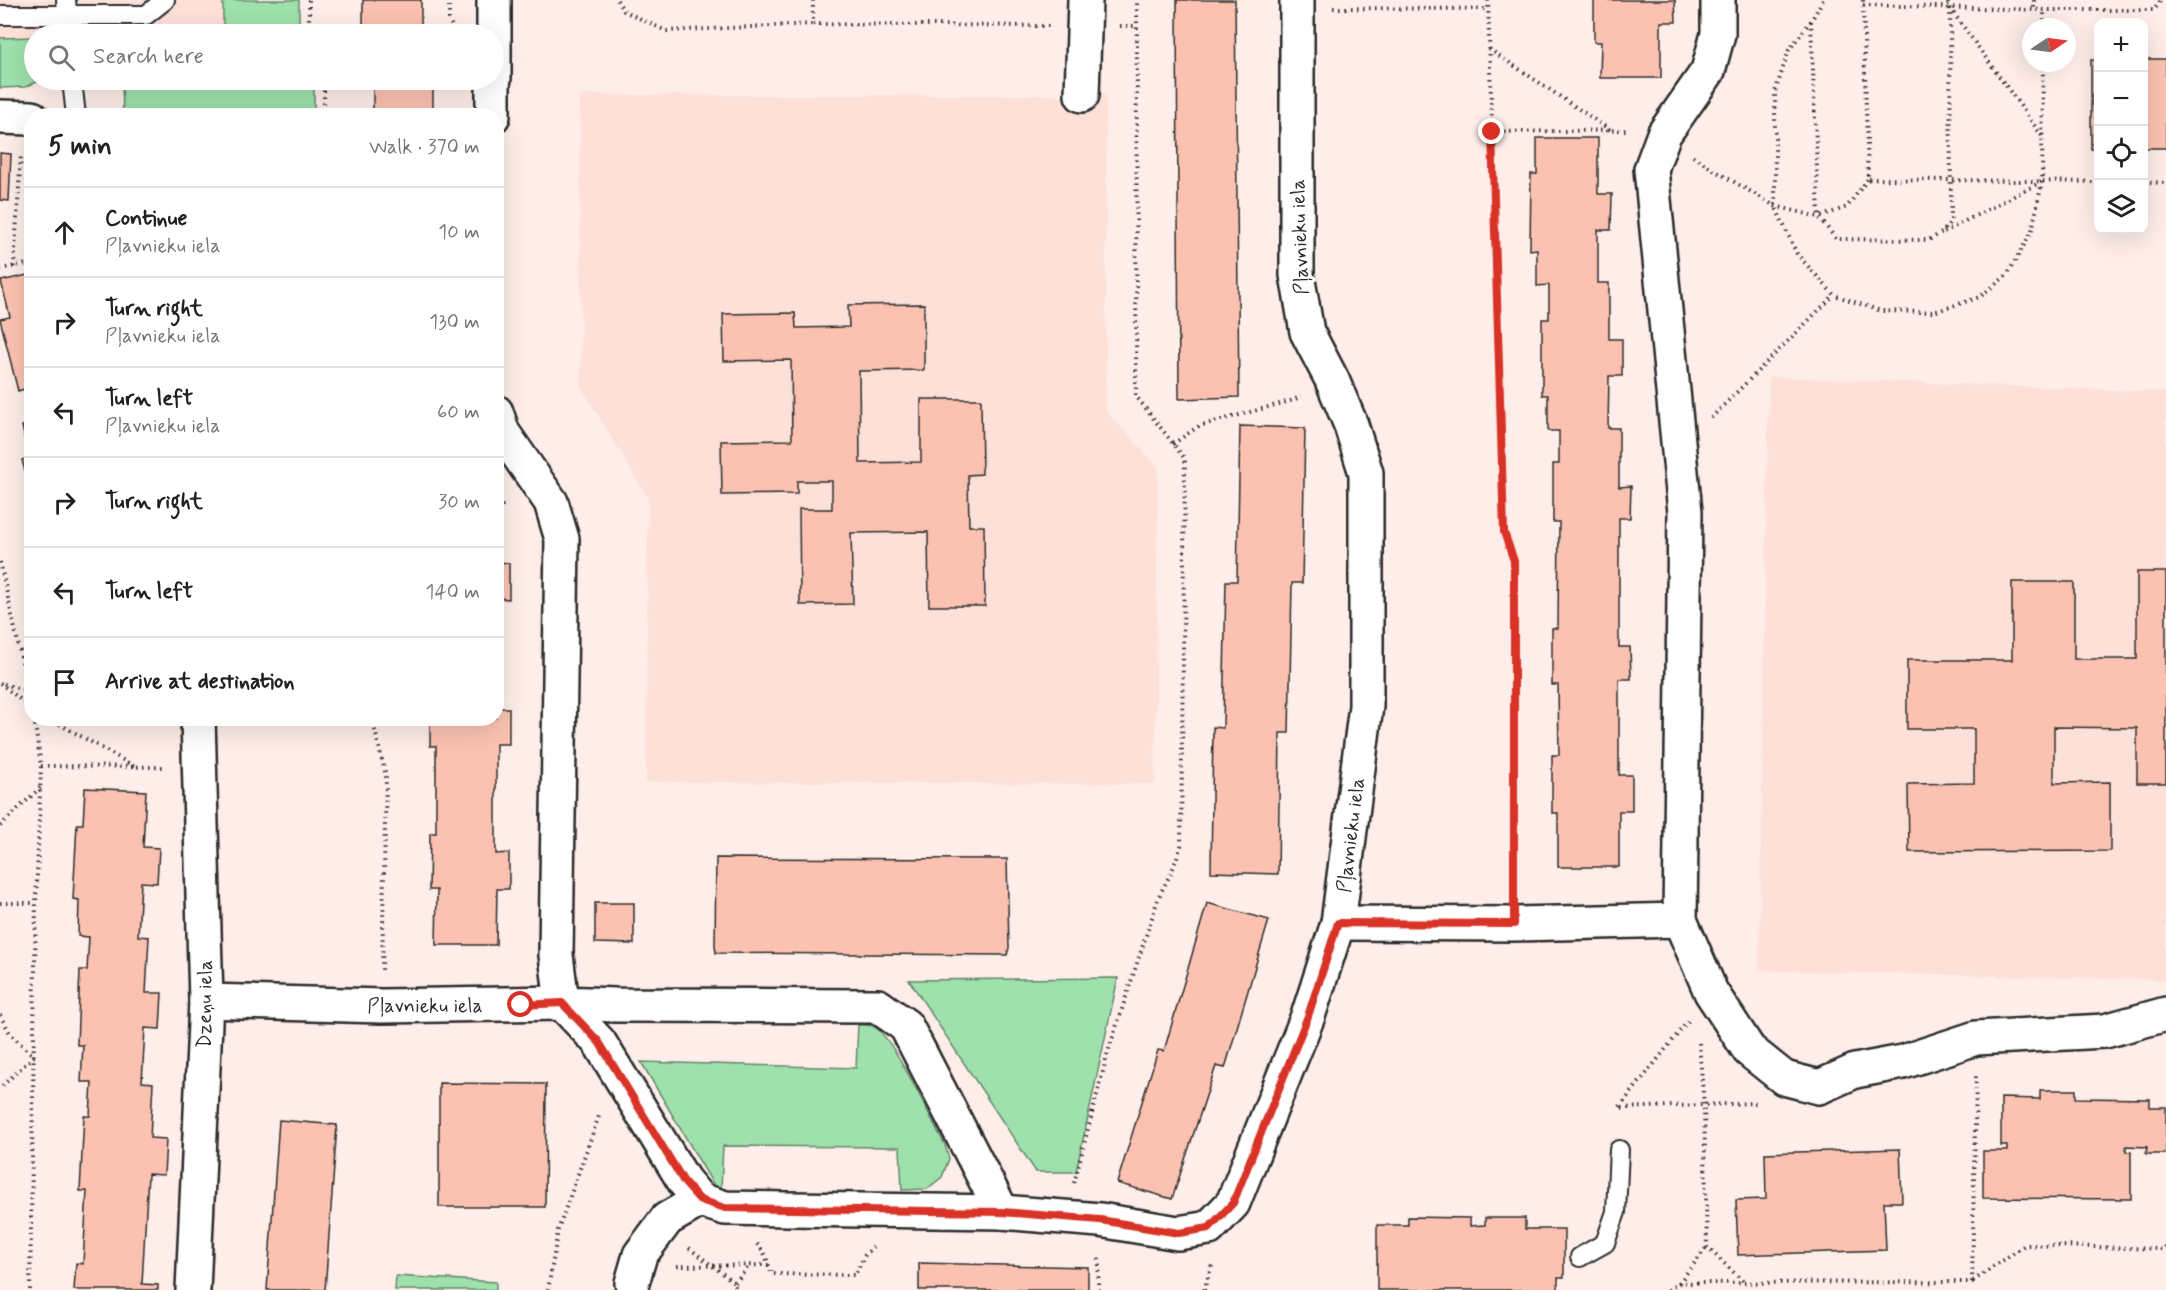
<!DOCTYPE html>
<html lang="en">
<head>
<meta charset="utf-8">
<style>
	:root { --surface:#fff; --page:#f6f6f6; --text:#202124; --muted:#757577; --line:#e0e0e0 }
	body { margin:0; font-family:Mynerve,sans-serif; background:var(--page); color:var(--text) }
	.controls { position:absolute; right:18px; top:18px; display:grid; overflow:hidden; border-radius:12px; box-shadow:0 6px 24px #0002 }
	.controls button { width:54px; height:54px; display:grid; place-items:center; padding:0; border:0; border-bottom:2px solid var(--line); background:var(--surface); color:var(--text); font:30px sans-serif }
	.compass { position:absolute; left:2022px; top:18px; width:54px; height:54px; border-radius:50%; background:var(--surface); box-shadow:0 6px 24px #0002; rotate:77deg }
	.stop { position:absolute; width:18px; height:18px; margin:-14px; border:4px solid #d93025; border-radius:50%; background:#fff }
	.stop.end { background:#d93025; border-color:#fff; box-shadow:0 2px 6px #0008 }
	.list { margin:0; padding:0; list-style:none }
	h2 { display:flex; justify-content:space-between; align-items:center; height:78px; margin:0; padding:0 24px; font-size:26px }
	h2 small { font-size:20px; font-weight:400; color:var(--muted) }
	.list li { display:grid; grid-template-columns:39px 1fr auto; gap:18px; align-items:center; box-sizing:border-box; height:90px; padding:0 24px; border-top:2px solid var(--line) }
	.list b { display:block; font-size:22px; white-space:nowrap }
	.list p { margin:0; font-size:20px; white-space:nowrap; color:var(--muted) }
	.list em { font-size:20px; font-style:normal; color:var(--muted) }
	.icon { flex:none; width:33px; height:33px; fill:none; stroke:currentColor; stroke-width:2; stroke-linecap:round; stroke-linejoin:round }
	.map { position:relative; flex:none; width:2166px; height:1290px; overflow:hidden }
	.search { position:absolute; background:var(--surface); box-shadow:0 6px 24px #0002; left:24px; top:24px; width:480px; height:66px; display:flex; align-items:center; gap:15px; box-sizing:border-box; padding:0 21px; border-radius:33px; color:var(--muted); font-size:22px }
	.panel { position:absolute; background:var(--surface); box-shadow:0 6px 24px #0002; left:24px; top:108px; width:480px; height:618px; border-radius:24px }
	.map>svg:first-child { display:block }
</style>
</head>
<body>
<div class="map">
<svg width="2166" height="1290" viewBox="0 0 2166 1290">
	<rect width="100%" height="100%" fill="#feede8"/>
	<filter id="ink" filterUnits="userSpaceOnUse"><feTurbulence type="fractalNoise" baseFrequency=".0167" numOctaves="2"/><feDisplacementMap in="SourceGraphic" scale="12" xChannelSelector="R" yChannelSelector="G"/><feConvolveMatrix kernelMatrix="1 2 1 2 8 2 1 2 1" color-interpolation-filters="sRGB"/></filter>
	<g filter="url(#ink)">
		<g fill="#fde0d8">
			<polygon points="0,0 223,0 223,34 34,34 34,37 0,38"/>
			<polygon points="1106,93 1106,411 1158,467 1155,784 646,782 648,498 581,387 580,95 1082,95"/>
			<polygon points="1769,377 2166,392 2166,980 1759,970"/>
		</g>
		<g fill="#9ee1ac" stroke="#64866c" stroke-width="1.5">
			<polygon points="223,0 299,0 299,24 303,34 223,34"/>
			<polygon points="34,37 34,80 42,80 25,87 0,88 0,38"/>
			<polygon points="117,80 314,80 314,115 123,115 122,81"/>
			<polygon points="1118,978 1076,1172 1036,1172 909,980"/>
			<path d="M858,1025c7,0 13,-1 18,3 19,13 56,93 69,117l4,14 -7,18 -15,12 -25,1 -2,-43 -177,-1 -2,43h-5l-75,-127 215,6z"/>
			<polygon points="396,1276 496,1282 496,1290 395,1290"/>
		</g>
		<g fill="#fbc2b2" stroke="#2b2b2b" stroke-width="1.5">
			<polygon points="363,0 421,0 421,33 433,32 433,34 363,33"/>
			<polygon points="1177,0 1235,0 1239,397 1179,399"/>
			<polygon points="1594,0 1675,0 1676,22 1661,22 1661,78 1600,78 1601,42 1594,42"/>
			<rect x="2144" y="59" width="22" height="89"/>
			<rect x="2091" y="60" width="7" height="89"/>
			<rect x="373" y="80" width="60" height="36"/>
			<polygon points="1537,138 1598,138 1598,194 1612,194 1611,230 1598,230 1598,283 1609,283 1609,339 1622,339 1622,376 1609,376 1608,428 1619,428 1619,487 1631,486 1630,518 1619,518 1619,647 1630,647 1631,679 1619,679 1619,775 1632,775 1632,811 1619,811 1619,867 1558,867 1558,813 1552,813 1552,755 1559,755 1558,685 1552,685 1552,628 1558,628 1559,522 1553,522 1553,464 1559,464 1559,431 1548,431 1548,395 1542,395 1542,319 1549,319 1549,285 1537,286 1537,249 1530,250 1531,174 1537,174"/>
			<polygon points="0,153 11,154 9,201 0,200"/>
			<polygon points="32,274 32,420 24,389 18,391 0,319 10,317 1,281"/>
			<polygon points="924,304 924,370 859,371 860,463 921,462 921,399 981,399 982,474 968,475 969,526 984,526 985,606 929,606 928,532 851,533 853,604 800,605 799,509 832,509 832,481 797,481 797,494 722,495 721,441 792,440 791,360 724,361 723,314 795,313 796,328 849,327 848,305"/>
			<polygon points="32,424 32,497 22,460 29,458 22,426"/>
			<polygon points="1240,426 1305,428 1302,583 1292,583 1289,733 1280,733 1278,874 1211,872 1213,727 1223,728 1226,581 1237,581"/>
			<polygon points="496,562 509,563 509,599 496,598"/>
			<polygon points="2137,572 2166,572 2166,783 2137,783 2137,728 2054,727 2054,783 2110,782 2110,851 1909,852 1908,784 1974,783 1974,729 1907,729 1907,660 2012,660 2012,582 2074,582 2074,659 2137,659"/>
			<polygon points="496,708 509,708 509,744 496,744 496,854 509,853 509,889 497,889 496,945 436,945 437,890 429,890 430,833 436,833 436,746 430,746 430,718 496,718"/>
			<polygon points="85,788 146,791 143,847 159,848 157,883 141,882 138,936 149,937 146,993 162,993 160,1029 145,1028 142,1082 153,1083 150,1138 166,1139 164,1175 148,1174 142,1284 158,1285 158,1290 74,1290 76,1263 83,1264 87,1191 80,1191 84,1116 90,1116 92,1082 81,1082 83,1045 77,1045 80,970 87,970 89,937 78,936 79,900 73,899 77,824 83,824"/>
			<polygon points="716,858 1007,859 1009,948 1007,955 716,953 715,946"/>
			<polygon points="595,903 634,903 634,944 595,943"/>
			<polygon points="1207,903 1269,920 1225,1068 1216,1066 1172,1199 1117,1183 1158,1050 1164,1051"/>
			<polygon points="439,1083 546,1084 545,1207 439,1207"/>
			<polygon points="2040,1090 2076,1090 2076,1098 2150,1099 2150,1107 2166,1107 2166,1154 2146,1154 2147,1147 2126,1146 2126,1152 2131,1152 2131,1199 1983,1198 1983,1151 2007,1151 2007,1146 2001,1146 2001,1098 2040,1099"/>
			<polygon points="279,1120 337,1125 325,1290 267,1290"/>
			<polygon points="1900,1149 1902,1202 1884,1202 1886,1250 1738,1255 1736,1200 1766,1199 1765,1153"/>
			<polygon points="1408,1217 1470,1218 1470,1226 1485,1225 1485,1218 1525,1218 1525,1229 1564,1229 1564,1278 1558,1278 1558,1290 1377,1290 1377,1225 1408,1225"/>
			<polygon points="919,1263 1088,1267 1088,1290 919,1290"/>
		</g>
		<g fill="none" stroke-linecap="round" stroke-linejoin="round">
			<defs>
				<g id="lane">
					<polyline points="66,0 69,34"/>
					<polyline points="0,15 146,15 165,0"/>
					<polyline points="72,80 76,116"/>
					<polyline points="1580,1257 1605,1243 1616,1212 1619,1150"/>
				</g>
				<g id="street">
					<polyline points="494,79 494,0"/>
					<polyline points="1082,95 1085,0"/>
					<polyline points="493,116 493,80"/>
					<polyline points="0,117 32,118"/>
					<polyline points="496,412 503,433 551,502 562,539 556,955 562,1003 615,1005 878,1006 906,1026 1002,1212"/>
					<polyline points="1680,920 1711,992 1749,1050 1784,1078 1819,1087 1855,1071 1903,1062 1976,1038 2105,1031 2166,1014"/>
					<polyline points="1338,923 1514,924 1680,920 1685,512 1651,169 1664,134 1708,71 1718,34 1718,0"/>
					<polyline points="206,1001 382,1006 562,1003 599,1042 684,1181 700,1200 725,1208 1002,1212 1100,1220 1178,1233 1209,1228 1233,1203 1308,1016 1338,923 1366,706 1366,473 1351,425 1332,380 1307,332 1297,275 1297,0"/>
					<polyline points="632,1283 640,1255 667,1219 700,1200"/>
					<polyline points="193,1290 206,1001 198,718"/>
				</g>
			</defs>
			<use href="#lane" stroke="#2b2b2b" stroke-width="22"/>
			<use href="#street" stroke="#2b2b2b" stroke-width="38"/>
			<g stroke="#2b2b2b" stroke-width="4" stroke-dasharray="1.5 4.5" stroke-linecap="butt">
				<polyline points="309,0 309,21 315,34"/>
				<polyline points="449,0 449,19 455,34"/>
				<polyline points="617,0 624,11 666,31 813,24"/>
				<polyline points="813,0 813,24 1049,26"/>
				<polyline points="1488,0 1504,532 1514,561 1514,888"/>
				<polyline points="1823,0 1811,21 1819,217 1836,239 1929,240 1943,232 1951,220 1950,7 1946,0"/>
				<polyline points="1863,0 1868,179 2098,182"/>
				<polyline points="2034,0 2034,10"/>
				<polyline points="1863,5 2044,10 2154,10 2161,0"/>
				<polyline points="1333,8 1488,9"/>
				<polyline points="1950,8 2042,136"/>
				<polyline points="1811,21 1789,50 1775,92 1775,206 1797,254 1834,295 1881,311 1934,312 1980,297 2007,275 2032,231 2042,182 2043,63"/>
				<polyline points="1120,26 1137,26"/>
				<polyline points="2044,27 2044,10"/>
				<polyline points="1489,49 1610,130"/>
				<polyline points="324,116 324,80"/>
				<polyline points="1492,132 1627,130"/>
				<polyline points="1693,156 1714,170 1775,206 1819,217 1847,207 1868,179"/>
				<polyline points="2144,182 2166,183"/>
				<polyline points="1944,232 2041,182"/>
				<polyline points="14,267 21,154"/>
				<polyline points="0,269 32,263"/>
				<polyline points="1711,418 1834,295"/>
				<polyline points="1173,444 1199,426 1294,400 1301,396"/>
				<polyline points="496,506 507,506"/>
				<polyline points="0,562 32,706"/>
				<polyline points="0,683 32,709"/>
				<polyline points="4,684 28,691"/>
				<polyline points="49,718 135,767"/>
				<polyline points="372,718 386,776 382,971"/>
				<polyline points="41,766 164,767"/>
				<polyline points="0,826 41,787"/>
				<polyline points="0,903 36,903"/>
				<polyline points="0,1015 11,1035 34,1056 0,1088"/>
				<polyline points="1688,1021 1619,1108 1756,1103"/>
				<polyline points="1699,1043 1704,1105 1707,1247 1745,1283"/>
				<polyline points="1074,1183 1108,1052 1159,896 1172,871 1181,846 1185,459 1136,396 1137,0"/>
				<polyline points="757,1244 764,1252 772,1274 855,1275 865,1255 873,1247"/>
				<polyline points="689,1248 735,1283 735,1290"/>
				<polyline points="677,1266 769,1265"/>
				<polyline points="1973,1281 2025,1245 2164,1249 2166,1246"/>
				<polyline points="735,1283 748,1267"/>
				<polyline points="1679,1283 1707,1247"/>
				<polyline points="30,1290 36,903 41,766 34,718"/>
				<polyline points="548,1290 558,1230 600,1113"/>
				<polyline points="1098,1290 1099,1257"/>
				<polyline points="1204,1290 1212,1265"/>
				<polyline points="1668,1290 1679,1283 1972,1282 1976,1076"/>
			</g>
			<use href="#lane" stroke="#fff" stroke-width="18"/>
			<use href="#street" stroke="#fff" stroke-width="33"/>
		</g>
	</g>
	<g fill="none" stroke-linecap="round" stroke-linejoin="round" filter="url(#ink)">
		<polyline stroke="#d93025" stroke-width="8" points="521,1005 562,1003 599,1042 684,1182 700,1200 725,1208 1002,1212 1100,1220 1179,1233 1209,1228 1233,1203 1308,1016 1338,923 1514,924 1514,561 1504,532 1492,132"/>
	</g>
	<g text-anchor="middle" stroke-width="6" stroke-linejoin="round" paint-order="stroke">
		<g font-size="20" fill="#2b2b2b" stroke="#fff">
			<text transform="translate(1299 237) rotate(-92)" y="7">Pļavnieku iela</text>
			<text transform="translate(1350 835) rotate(-83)" y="7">Pļavnieku iela</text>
			<text transform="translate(204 1004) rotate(-89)" y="7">Dzeņu iela</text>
			<text x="425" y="1012">Pļavnieku iela</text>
		</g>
	</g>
</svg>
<div class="controls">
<button>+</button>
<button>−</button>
<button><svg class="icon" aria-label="locate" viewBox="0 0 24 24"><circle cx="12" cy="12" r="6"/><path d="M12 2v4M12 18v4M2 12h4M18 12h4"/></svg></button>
<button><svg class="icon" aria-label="layers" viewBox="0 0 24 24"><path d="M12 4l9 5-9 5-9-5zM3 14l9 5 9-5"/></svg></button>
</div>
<svg class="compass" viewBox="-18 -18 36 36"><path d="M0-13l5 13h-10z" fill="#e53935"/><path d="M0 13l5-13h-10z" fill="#757577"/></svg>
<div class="stop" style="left:521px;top:1005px"></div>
<div class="stop end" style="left:1492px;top:132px"></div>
<div class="search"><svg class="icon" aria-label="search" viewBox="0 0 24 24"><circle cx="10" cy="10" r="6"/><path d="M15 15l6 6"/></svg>Search here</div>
<section class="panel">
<h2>5 min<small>Walk · 370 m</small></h2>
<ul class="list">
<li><svg class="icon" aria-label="ahead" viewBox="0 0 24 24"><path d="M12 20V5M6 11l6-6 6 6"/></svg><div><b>Continue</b><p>Pļavnieku iela</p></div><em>10 m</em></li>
<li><svg class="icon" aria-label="right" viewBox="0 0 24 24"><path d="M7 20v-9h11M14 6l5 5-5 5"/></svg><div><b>Turn right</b><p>Pļavnieku iela</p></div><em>130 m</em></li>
<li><svg class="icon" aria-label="left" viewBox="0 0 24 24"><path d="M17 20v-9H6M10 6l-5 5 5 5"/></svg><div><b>Turn left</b><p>Pļavnieku iela</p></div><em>60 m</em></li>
<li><svg class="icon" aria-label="right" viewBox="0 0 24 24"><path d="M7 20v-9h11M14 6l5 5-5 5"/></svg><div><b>Turn right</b></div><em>30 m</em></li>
<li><svg class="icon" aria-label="left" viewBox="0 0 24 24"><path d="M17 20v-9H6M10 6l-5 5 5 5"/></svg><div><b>Turn left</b></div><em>140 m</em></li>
<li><svg class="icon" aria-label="arrive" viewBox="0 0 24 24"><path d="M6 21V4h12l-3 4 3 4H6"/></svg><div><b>Arrive at destination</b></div></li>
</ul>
</section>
</div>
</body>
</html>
